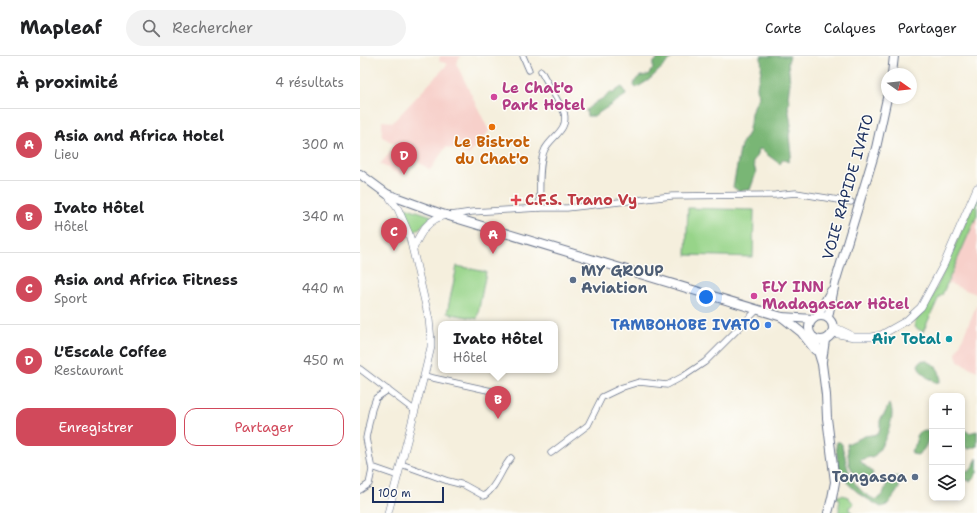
<!DOCTYPE html>
<html lang="fr">
<head>
<meta charset="utf-8">
<style>
	:root { --surface:#fff; --page:#f2f2f2; --text:#202124; --muted:#757577; --line:#e0e0e0; --accent:#d1495b }
	body { margin:0; font-family:"Shantell Sans",sans-serif; background:var(--page); color:var(--text) }
	.controls { position:absolute; right:12px; bottom:12px; display:grid; overflow:hidden; border-radius:8px; box-shadow:0 2px 6px #0003 }
	.controls button { width:36px; height:36px; display:grid; place-items:center; padding:0; border:0; border-bottom:1px solid var(--line); background:var(--surface); color:var(--text); font:20px sans-serif }
	.compass { position:absolute; left:521px; top:12px; width:36px; height:36px; border-radius:50%; background:var(--surface); box-shadow:0 2px 6px #0003; rotate:105deg }
	.scale { position:absolute; left:12px; bottom:10px; width:72px; box-sizing:border-box; padding-left:4px; border:2px solid #1b2f5e; border-top:0; font-size:11px; line-height:14px; white-space:nowrap; color:#1b2f5e; -webkit-text-stroke:3px #fdfcf7; paint-order:stroke }
	.you { position:absolute; left:346px; top:241px; width:14px; height:14px; margin:-10px; border:3px solid #fff; border-radius:50%; background:#1a73e8; box-shadow:0 0 0 6px #1a73e833 }
	.badge { display:grid; place-items:center; width:26px; height:26px; border-radius:50%; background:var(--accent); color:#fff; font-size:13px; font-weight:700 }
	.pin { position:absolute; translate:-50% -33px; filter:drop-shadow(0 1px 2px #0008) }
	.pin::after { content:''; position:absolute; top:21px; width:14px; height:12px; background:inherit; clip-path:polygon(0 0,100% 0,50% 100%) }
	.popup { position:absolute; left:78px; top:265px; width:120px; height:52px; box-sizing:border-box; display:grid; place-content:center; border-radius:8px; background:var(--surface); filter:drop-shadow(0 1px 3px #0005); font-size:13px; white-space:nowrap; color:var(--muted) }
	.popup b { font-size:15px; color:var(--text) }
	.popup::after { content:''; position:absolute; left:50%; top:100%; margin-left:-8px; border:8px solid transparent; border-top-color:var(--surface) }
	.list { margin:0; padding:0; list-style:none }
	h2 { display:flex; justify-content:space-between; align-items:center; height:52px; margin:0; padding:0 16px; font-size:17px }
	h2 small { font-size:13px; font-weight:400; color:var(--muted) }
	.list li { display:grid; grid-template-columns:26px 1fr auto; gap:12px; align-items:center; box-sizing:border-box; height:72px; padding:0 16px; border-top:1px solid var(--line) }
	.list b { display:block; font-size:15px; white-space:nowrap }
	.list p { margin:0; font-size:13px; white-space:nowrap; color:var(--muted) }
	.list em { font-size:13px; font-style:normal; color:var(--muted) }
	.actions { display:flex; gap:8px; padding:12px 16px }
	.actions a { flex:1; padding:9px 0; border:1px solid var(--accent); border-radius:12px; text-align:center; font-size:14px; color:var(--accent) }
	.actions .main { background:var(--accent); color:#fff }
	.icon { flex:none; width:22px; height:22px; fill:none; stroke:currentColor; stroke-width:2; stroke-linecap:round; stroke-linejoin:round }
	.map { position:relative; flex:none; width:617px; height:457px; overflow:hidden }
	header { display:flex; align-items:center; gap:24px; box-sizing:border-box; height:56px; padding:0 20px; background:var(--surface); border-bottom:1px solid var(--line) }
	header strong { font-size:19px }
	nav { display:flex; gap:22px; margin-inline-start:auto; font-size:14px }
	.search { width:280px; height:36px; background:var(--page); display:flex; align-items:center; gap:10px; box-sizing:border-box; padding:0 14px; border-radius:22px; color:var(--muted); font-size:15px }
	main { display:flex }
	aside { flex:1; background:var(--surface) }
	.map>svg:first-child { display:block }
</style>
</head>
<body>
<header>
<strong>Mapleaf</strong>
<div class="search"><svg class="icon" aria-label="search" viewBox="0 0 24 24"><circle cx="10" cy="10" r="6"/><path d="M15 15l6 6"/></svg>Rechercher</div>
<nav><a>Carte</a><a>Calques</a><a>Partager</a></nav>
</header>
<main>
<aside>
<h2>À proximité<small>4 résultats</small></h2>
<ul class="list">
<li><span class="badge">A</span><div><b>Asia and Africa Hotel</b><p>Lieu</p></div><em>300 m</em></li>
<li><span class="badge">B</span><div><b>Ivato Hôtel</b><p>Hôtel</p></div><em>340 m</em></li>
<li><span class="badge">C</span><div><b>Asia and Africa Fitness</b><p>Sport</p></div><em>440 m</em></li>
<li><span class="badge">D</span><div><b>L'Escale Coffee</b><p>Restaurant</p></div><em>450 m</em></li>
</ul>
<div class="actions"><a class="main">Enregistrer</a><a>Partager</a></div>
</aside>
<div class="map">
<svg width="617" height="457" viewBox="0 0 617 457">
	<rect width="100%" height="100%" fill="#fdfcf7"/>
	<filter id="ink" filterUnits="userSpaceOnUse"><feTurbulence type="fractalNoise" baseFrequency=".025" numOctaves="2"/><feDisplacementMap in="SourceGraphic" scale="8" xChannelSelector="R" yChannelSelector="G"/><feConvolveMatrix kernelMatrix="1 2 1 2 8 2 1 2 1" color-interpolation-filters="sRGB"/></filter>
	<filter id="wash" filterUnits="userSpaceOnUse"><feTurbulence type="fractalNoise" baseFrequency=".012" numOctaves="4" result="noise"/><feDisplacementMap in="SourceGraphic" scale="16" xChannelSelector="R" yChannelSelector="G"/><feGaussianBlur stdDeviation="0.9" result="paint"/><feColorMatrix in="noise" values="0 0 0 0 0 0 0 0 0 0 0 0 0 0 0 0 0 1.4 0 .05"/><feComposite in="paint" operator="in"/></filter>
	<g filter="url(#wash)">
		<rect width="100%" height="100%" fill="#f5efdd"/>
		<g fill="#f7d0ca">
			<polygon points="80,0 101,0 96,7 129,75 109,99 86,91 70,114 54,103 40,119 20,108 37,89 22,81 22,65 33,66 88,8 79,5"/>
			<polygon points="617,159 617,236 616,238 588,227"/>
			<polygon points="617,248 617,315 599,306 597,302 596,298"/>
		</g>
		<g fill="#97d489" stroke="#598274">
			<polygon points="617,140 617,159 582,239 579,241 563,276 555,271 555,266 572,242"/>
			<polygon points="42,150 72,160 53,178"/>
			<polygon points="328,152 394,154 393,201 326,199"/>
			<polygon points="97,210 126,216 117,263 87,257"/>
			<polygon points="482,439 488,441 494,448 489,451 489,454 493,457 479,457 479,449 480,444 478,442 475,441"/>
		</g>
		<g fill="#79b675" stroke="#4a726a">
			<path d="M301,0h13l-25,24 -13,8 -2,-2c1,-9 6,-10 14,-11l5,-7v-5z"/>
			<path d="M401,0h29l-2,6 2,21 -2,14 2,4 -2,5 3,19 -2,11 2,18 -3,8 -5,-3 -3,5 -15,-11 -4,-4 -3,1 -2,8 -3,3 3,12 -6,17h-8l-2,2 -7,-5 8,-42 7,-12 2,-9 1,-11 8,-17c-5,-13 1,-15 2,-26 1,-5 0,-10 0,-14z"/>
			<path d="M262,31l2,2 2,6 -32,21h-7l-1,-6c5,-4 13,-11 19,-12l4,-5 2,-1 2,2 2,-3z"/>
			<path d="M563,304c12,3 20,11 16,23 -9,-2 -18,-9 -21,-18l2,-3z"/>
			<path d="M529,348c10,9 -7,47 -17,54l-3,-1 -9,3c3,6 9,7 13,13l-2,4 -5,3 -12,-6 -5,-10 -2,-20 18,-8 13,-2 2,-6v-7l2,-5 2,-1z"/>
			<polygon points="602,372 609,377 617,375 617,390 609,393 606,392 604,388 606,384 602,383"/>
			<path d="M566,375h3c0,10 -4,20 -12,24l-4,-1 -2,-3 6,-9 -1,-6 3,-4z"/>
			<path d="M477,386h3l2,2c0,5 2,7 3,12 3,20 12,36 31,44l7,-6 6,-16 9,-2 1,12 -3,5 -9,12 -6,2c-14,-8 -35,-20 -41,-36 -3,-7 -3,-18 -4,-25z"/>
			<path d="M617,402v15l-2,2v2l-4,4 -9,-2v-7c11,0 10,-4 15,-14z"/>
		</g>
	</g>
	<g filter="url(#ink)">
		<g fill="none" stroke-linecap="round" stroke-linejoin="round">
			<defs>
				<g id="minor">
					<polyline points="163,0 169,14"/>
					<path d="M180,152c0,-15 -2,-45 5,-59 7,-13 24,-19 19,-37l-23,-41"/>
					<polyline points="91,159 112,156 180,152 207,152 312,140 415,139 436,137 491,146"/>
					<polyline points="0,313 54,354"/>
					<polyline points="64,320 141,337"/>
					<polyline points="191,397 228,369 242,341 263,331 279,326 307,329 324,320 345,306 398,253"/>
					<path d="M41,408l47,17 16,4 20,11c13,-9 17,-27 27,-38"/>
					<polyline points="12,411 38,420"/>
					<polyline points="0,434 9,428 12,414 6,382 12,353 16,342 28,334"/>
				</g>
				<g id="tertiary">
					<polyline points="27,138 38,153 49,178 69,263 71,284 71,291 64,320 28,457"/>
					<path d="M53,193c7,-16 15,-31 34,-34"/>
					<polyline points="474,271 489,278"/>
					<polyline points="473,277 494,281 512,281 521,279 546,265 561,251 584,208 617,132"/>
				</g>
				<g id="secondary">
					<polyline points="532,18 534,0"/>
					<polyline points="0,118 27,138 79,157 422,261 453,263"/>
					<circle cx="461" cy="272" r="12"/>
					<polyline points="457,260 471,235"/>
					<polyline points="422,261 441,276 455,294"/>
					<polyline points="468,261 475,227 516,92 527,42"/>
					<polyline points="454,282 462,308 466,339 467,362 475,426 472,442 468,457"/>
					<polyline points="462,305 465,284"/>
				</g>
			</defs>
			<use href="#minor" stroke="#67728a" stroke-width="7"/>
			<use href="#tertiary" stroke="#67728a" stroke-width="8"/>
			<use href="#secondary" stroke="#67728a" stroke-width="10"/>
			<use href="#minor" stroke="#fff" stroke-width="5.5"/>
			<use href="#tertiary" stroke="#fff" stroke-width="7"/>
			<use href="#secondary" stroke="#fff" stroke-width="8"/>
		</g>
	</g>
	<g fill="#d1479c" stroke="#fdfcf7" stroke-width="1.5">
		<circle cx="134" cy="41" r="4"/>
		<circle cx="394" cy="240" r="4"/>
	</g>
	<circle fill="#e8710a" stroke="#fdfcf7" stroke-width="1.5" cx="132" cy="71" r="4"/>
	<path fill="#e0444e" stroke="#fdfcf7" stroke-width="1.5" d="M154 138h4v4h4v4h-4v4h-4v-4h-4v-4h4z"/>
	<g fill="#5c6f8a" stroke="#fdfcf7" stroke-width="1.5">
		<circle cx="213" cy="224" r="4"/>
		<circle cx="555" cy="421" r="4"/>
	</g>
	<circle fill="#3f7fe0" stroke="#fdfcf7" stroke-width="1.5" cx="408" cy="269" r="4"/>
	<circle fill="#0f9aa8" stroke="#fdfcf7" stroke-width="1.5" cx="589" cy="283" r="4"/>
	<g text-anchor="middle" stroke-width="3" stroke-linejoin="round" paint-order="stroke">
		<g font-size="15" font-weight="bold" fill="#b23c85" stroke="#fdfcf7" text-anchor="start">
			<text x="142" y="37">Le Chat'o<tspan x="142" dy="17">Park Hotel</tspan></text>
			<text x="402" y="236">FLY INN<tspan x="402" dy="17">Madagascar Hôtel</tspan></text>
		</g>
		<g font-size="15" font-weight="bold" fill="#c56008" stroke="#fdfcf7">
			<text x="132" y="91">Le Bistrot<tspan x="132" dy="17">du Chat'o</tspan></text>
		</g>
		<g font-size="15" fill="#1b2f5e" stroke="#fdfcf7">
			<text transform="translate(488 131) rotate(-74)" y="5">VOIE RAPIDE IVATO</text>
		</g>
		<g font-size="15" font-weight="bold" fill="#be3a42" stroke="#fdfcf7" text-anchor="start">
			<text x="165" y="149">C.F.S. Trano Vy</text>
		</g>
		<g font-size="15" font-weight="bold" fill="#4e5e75" stroke="#fdfcf7" text-anchor="start">
			<text x="221" y="220">MY GROUP<tspan x="221" dy="17">Aviation</tspan></text>
			<text x="547" y="426" text-anchor="end">Tongasoa</text>
		</g>
		<g font-size="15" font-weight="bold" fill="#366cbe" stroke="#fdfcf7" text-anchor="end">
			<text x="400" y="274">TAMBOHOBE IVATO</text>
		</g>
		<g font-size="15" font-weight="bold" fill="#0d838f" stroke="#fdfcf7" text-anchor="end">
			<text x="581" y="288">Air Total</text>
		</g>
	</g>
</svg>
<div class="controls">
<button>+</button>
<button>−</button>
<button><svg class="icon" aria-label="layers" viewBox="0 0 24 24"><path d="M12 4l9 5-9 5-9-5zM3 14l9 5 9-5"/></svg></button>
</div>
<svg class="compass" viewBox="-18 -18 36 36"><path d="M0-13l5 13h-10z" fill="#e53935"/><path d="M0 13l5-13h-10z" fill="#757577"/></svg>
<div class="scale">100 m</div>
<div class="you"></div>
<div class="pin badge" style="left:133px;top:198px">A</div>
<div class="pin badge" style="left:138px;top:363px">B</div>
<div class="popup"><b>Ivato Hôtel</b>Hôtel</div>
<div class="pin badge" style="left:34px;top:195px">C</div>
<div class="pin badge" style="left:44px;top:119px">D</div>
</div>
</main>
</body>
</html>
